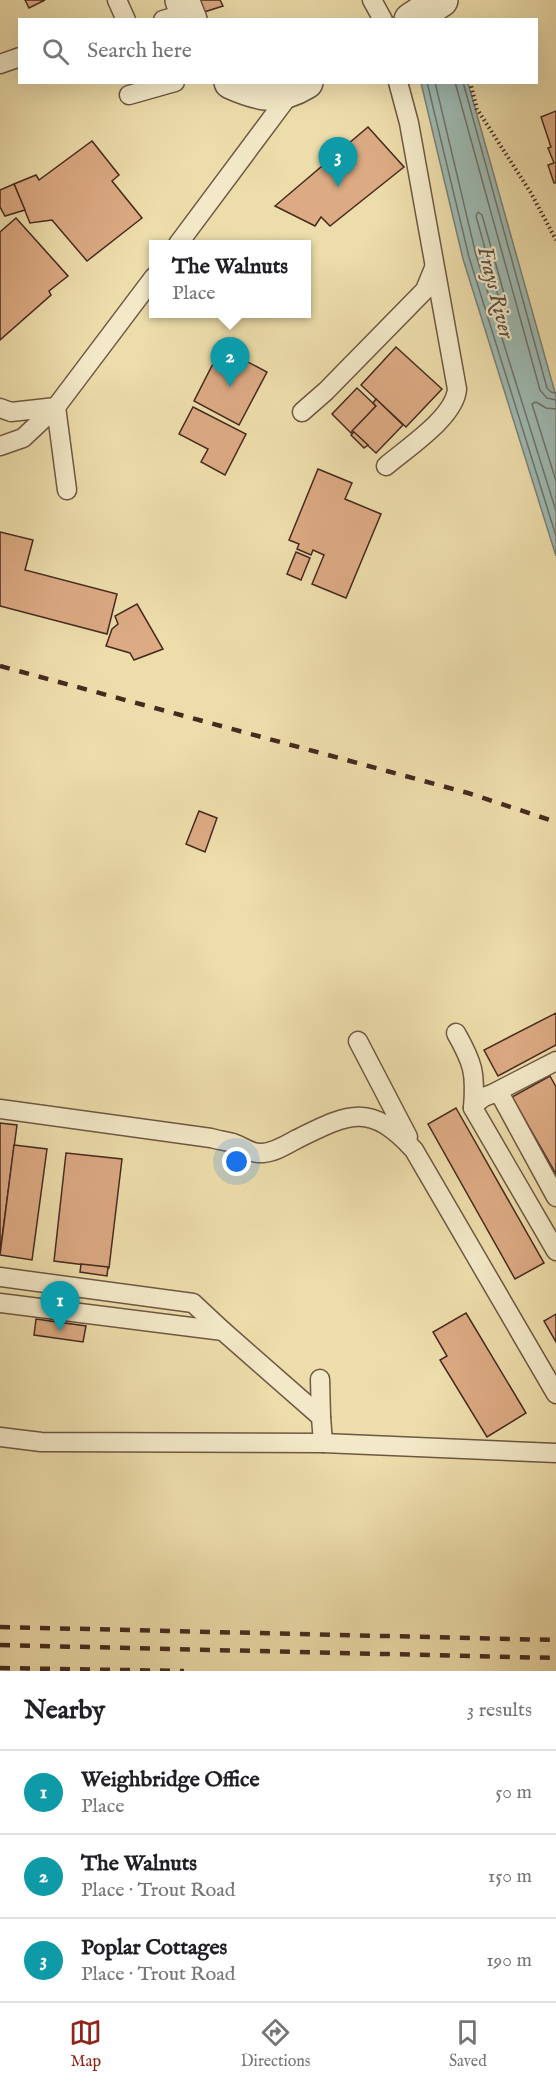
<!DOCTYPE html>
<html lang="en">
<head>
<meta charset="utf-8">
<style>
	:root { --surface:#fff; --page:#f6f6f6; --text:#202124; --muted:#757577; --line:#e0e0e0; --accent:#8f2418 }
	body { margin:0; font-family:"IM FELL English",serif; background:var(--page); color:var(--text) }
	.you { position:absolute; left:237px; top:1162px; width:21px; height:21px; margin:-15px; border:4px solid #fff; border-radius:50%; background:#1a73e8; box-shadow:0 0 0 9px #1a73e833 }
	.badge { display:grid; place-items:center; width:39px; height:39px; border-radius:50%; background:var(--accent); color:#fff; font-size:20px; font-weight:700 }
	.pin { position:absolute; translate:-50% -50px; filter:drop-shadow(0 2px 3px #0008) }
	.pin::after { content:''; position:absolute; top:32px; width:21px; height:18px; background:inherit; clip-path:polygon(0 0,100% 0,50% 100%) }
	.popup { position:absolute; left:149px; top:240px; width:162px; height:78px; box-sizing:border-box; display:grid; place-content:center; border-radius:0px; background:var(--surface); filter:drop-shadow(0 2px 4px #0005); font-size:20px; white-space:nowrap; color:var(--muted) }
	.popup b { font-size:22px; color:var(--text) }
	.popup::after { content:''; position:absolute; left:50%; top:100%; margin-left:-12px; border:12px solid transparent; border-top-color:var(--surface) }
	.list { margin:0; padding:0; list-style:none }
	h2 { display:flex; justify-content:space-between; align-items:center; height:78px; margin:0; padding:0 24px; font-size:26px }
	h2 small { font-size:20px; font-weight:400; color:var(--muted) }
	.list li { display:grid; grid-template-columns:39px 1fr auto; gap:18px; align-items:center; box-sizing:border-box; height:84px; padding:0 24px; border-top:2px solid var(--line) }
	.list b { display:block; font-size:22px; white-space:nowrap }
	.list p { margin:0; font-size:20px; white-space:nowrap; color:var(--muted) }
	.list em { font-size:20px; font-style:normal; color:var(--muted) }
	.icon { flex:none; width:33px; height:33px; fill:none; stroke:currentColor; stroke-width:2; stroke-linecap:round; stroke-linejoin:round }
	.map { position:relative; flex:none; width:556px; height:1671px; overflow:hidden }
	.search { position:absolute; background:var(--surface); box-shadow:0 6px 24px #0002; left:18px; right:18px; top:18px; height:66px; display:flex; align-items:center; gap:15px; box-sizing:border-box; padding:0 21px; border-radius:0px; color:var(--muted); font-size:22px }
	.sheet { height:330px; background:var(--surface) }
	nav { display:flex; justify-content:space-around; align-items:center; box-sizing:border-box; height:84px; border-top:2px solid var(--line); background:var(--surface); font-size:16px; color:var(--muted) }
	nav a { display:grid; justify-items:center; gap:3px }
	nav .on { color:var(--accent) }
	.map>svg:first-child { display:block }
</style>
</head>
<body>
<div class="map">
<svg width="556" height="1671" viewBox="0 0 556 1671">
	<rect width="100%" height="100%" fill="#edddab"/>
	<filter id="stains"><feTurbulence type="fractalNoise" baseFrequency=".00333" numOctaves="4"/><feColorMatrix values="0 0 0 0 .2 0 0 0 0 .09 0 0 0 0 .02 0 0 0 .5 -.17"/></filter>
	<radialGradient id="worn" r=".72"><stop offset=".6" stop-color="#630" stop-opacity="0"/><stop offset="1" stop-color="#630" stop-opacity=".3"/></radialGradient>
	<polygon fill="#9dbab3" stroke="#7a8078" stroke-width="1.5" points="421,83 468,83 556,396 556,556 463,259"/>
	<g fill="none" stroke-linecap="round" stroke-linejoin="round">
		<g stroke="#71726a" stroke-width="1.5">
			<polyline points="427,82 469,257 556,536"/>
			<polyline points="435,82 476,255 556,511"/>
			<polyline points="455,82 540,390 547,398 556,400"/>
			<polyline points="463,82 547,388 551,392 556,393"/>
			<polygon points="478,212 482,215 505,297 503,301 499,299 476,216"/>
			<polyline points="556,409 546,408 536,402 532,404 556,481"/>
		</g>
	</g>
	<g fill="#dcaa83" stroke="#452a20" stroke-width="1.5">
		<polygon points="25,0 45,0 29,8"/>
		<polygon points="197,0 220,0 223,6 201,13"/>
		<polygon points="556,111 556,183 554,183 548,165 554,163 548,148 551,147 541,117"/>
		<polygon points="368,127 404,167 330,226 321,217 315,226 275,206"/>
		<polygon points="92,141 119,175 112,181 142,218 87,261 52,220 30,223 14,184 36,175 39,180"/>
		<polygon points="14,184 25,210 5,216 0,207 0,190"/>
		<polygon points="16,218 68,276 49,291 51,295 0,340 0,232"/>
		<polygon points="396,347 442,389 406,427 361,385"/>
		<polygon points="221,348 267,372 239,425 194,401"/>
		<polygon points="357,388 376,406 351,433 332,414"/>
		<polygon points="376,399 403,425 376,453 352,431 376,406 373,403"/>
		<polygon points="193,407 246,434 225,475 201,462 208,449 179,434"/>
		<polygon points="354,432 368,445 364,448 351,435"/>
		<polygon points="318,469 352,483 345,499 381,514 346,598 312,584 324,555 313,550 311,555 297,549 299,544 289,540"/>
		<polygon points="0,532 33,540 25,570 117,594 107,634 0,606"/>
		<polygon points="296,552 310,558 301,580 287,574"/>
		<polygon points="137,604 163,649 134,660 130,653 106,646 112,629 118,624 115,616"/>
		<polygon points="199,811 217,818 205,852 186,844"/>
		<polygon points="556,1013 556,1045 498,1076 484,1050"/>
		<polygon points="550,1076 556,1087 556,1174 512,1097"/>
		<polygon points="456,1108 544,1263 515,1279 428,1124"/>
		<polygon points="0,1123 17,1125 0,1253"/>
		<polygon points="14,1145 47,1149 32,1260 0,1255"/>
		<polygon points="66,1153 122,1159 109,1268 54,1261"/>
		<polygon points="81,1264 108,1267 107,1276 80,1272"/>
		<polygon points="466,1313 526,1413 487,1437 440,1360 447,1356 433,1332"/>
		<polygon points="556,1314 556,1342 544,1321"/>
		<polygon points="36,1319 86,1326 83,1342 34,1335"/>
	</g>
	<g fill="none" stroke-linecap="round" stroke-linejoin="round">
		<defs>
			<g id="service">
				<polyline points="117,0 126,20"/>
				<polyline points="372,0 383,20"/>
				<polyline points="163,20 187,13"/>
				<polyline points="0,64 20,57"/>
				<polyline points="129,95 175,82"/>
				<polyline points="178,244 292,91"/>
				<polyline points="56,407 67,490"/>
				<polyline points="0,408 11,412 56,407 154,277"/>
				<polyline points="302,412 326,391 425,290 434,268"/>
				<polyline points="0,446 23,438 56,407"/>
				<path d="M386,466c21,-18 69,-49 71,-77l-48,-266 -11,-41"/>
				<path d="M456,1033c17,30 20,40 17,75"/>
				<polyline points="358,1041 408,1137"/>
				<polyline points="492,1094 556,1061"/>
				<path d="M0,1109l211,29c7,2 15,3 22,5 12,4 17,11 30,10 12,-1 23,-8 34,-14 53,-26 73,-37 117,11l142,244"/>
				<path d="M556,1197l-55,-101 -3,-3c-10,1 -20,6 -25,15l83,143"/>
				<polyline points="0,1277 193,1303 223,1331"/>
				<polyline points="0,1303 223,1331 321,1417 323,1443"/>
				<polyline points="320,1379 321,1417"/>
				<polyline points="0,1437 41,1442 323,1443 556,1453"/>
			</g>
			<g id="minor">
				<polyline points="182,0 190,20"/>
				<polyline points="411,20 441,0"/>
				<path d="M231,82c29,13 47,17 75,0"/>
			</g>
		</defs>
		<use href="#service" stroke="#6f5743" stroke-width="21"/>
		<use href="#minor" stroke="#6f5743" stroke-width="36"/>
		<polyline stroke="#452a20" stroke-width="4" stroke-dasharray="1.5 3" stroke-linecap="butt" points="470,82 477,109 531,193 556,240"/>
		<use href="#service" stroke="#f3e9c8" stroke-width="18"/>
		<use href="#minor" stroke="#f3e9c8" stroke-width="33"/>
		<g stroke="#452a20" stroke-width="4.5" stroke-dasharray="10 10" stroke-linecap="butt">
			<polyline points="0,666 468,793 556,822"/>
			<polyline points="0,1627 556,1640"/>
			<polyline points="0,1645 556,1658"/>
			<polyline points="0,1668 184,1671"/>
		</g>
	</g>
	<g text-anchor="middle" stroke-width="4.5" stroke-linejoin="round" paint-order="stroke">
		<g font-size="22" font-style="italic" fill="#5b4e45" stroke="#f3e9c8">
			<text transform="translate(497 292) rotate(76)" y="8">Frays River</text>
		</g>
	</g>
	<rect width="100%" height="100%" filter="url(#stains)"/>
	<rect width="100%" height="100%" fill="url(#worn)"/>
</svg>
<div class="you"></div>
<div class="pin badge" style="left:60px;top:1331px;background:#0f9aa8">1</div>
<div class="pin badge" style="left:230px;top:387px;background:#0f9aa8">2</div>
<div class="popup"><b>The Walnuts</b>Place</div>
<div class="pin badge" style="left:338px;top:187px;background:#0f9aa8">3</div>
<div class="search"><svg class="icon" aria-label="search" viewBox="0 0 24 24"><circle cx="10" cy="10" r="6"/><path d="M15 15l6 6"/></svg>Search here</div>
</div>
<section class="sheet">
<h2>Nearby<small>3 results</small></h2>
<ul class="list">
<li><span class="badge" style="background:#0f9aa8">1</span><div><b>Weighbridge Office</b><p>Place</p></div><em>50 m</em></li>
<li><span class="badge" style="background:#0f9aa8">2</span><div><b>The Walnuts</b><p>Place · Trout Road</p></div><em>150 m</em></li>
<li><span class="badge" style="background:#0f9aa8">3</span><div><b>Poplar Cottages</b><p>Place · Trout Road</p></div><em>190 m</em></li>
</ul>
</section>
<nav>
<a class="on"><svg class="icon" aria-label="map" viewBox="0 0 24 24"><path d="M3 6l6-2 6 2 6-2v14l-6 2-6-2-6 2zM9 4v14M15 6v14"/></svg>Map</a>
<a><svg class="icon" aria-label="directions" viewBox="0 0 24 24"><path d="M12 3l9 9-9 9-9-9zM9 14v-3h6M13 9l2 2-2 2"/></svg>Directions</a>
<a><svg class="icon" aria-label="saved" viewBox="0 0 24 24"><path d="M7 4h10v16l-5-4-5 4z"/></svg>Saved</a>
</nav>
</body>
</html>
